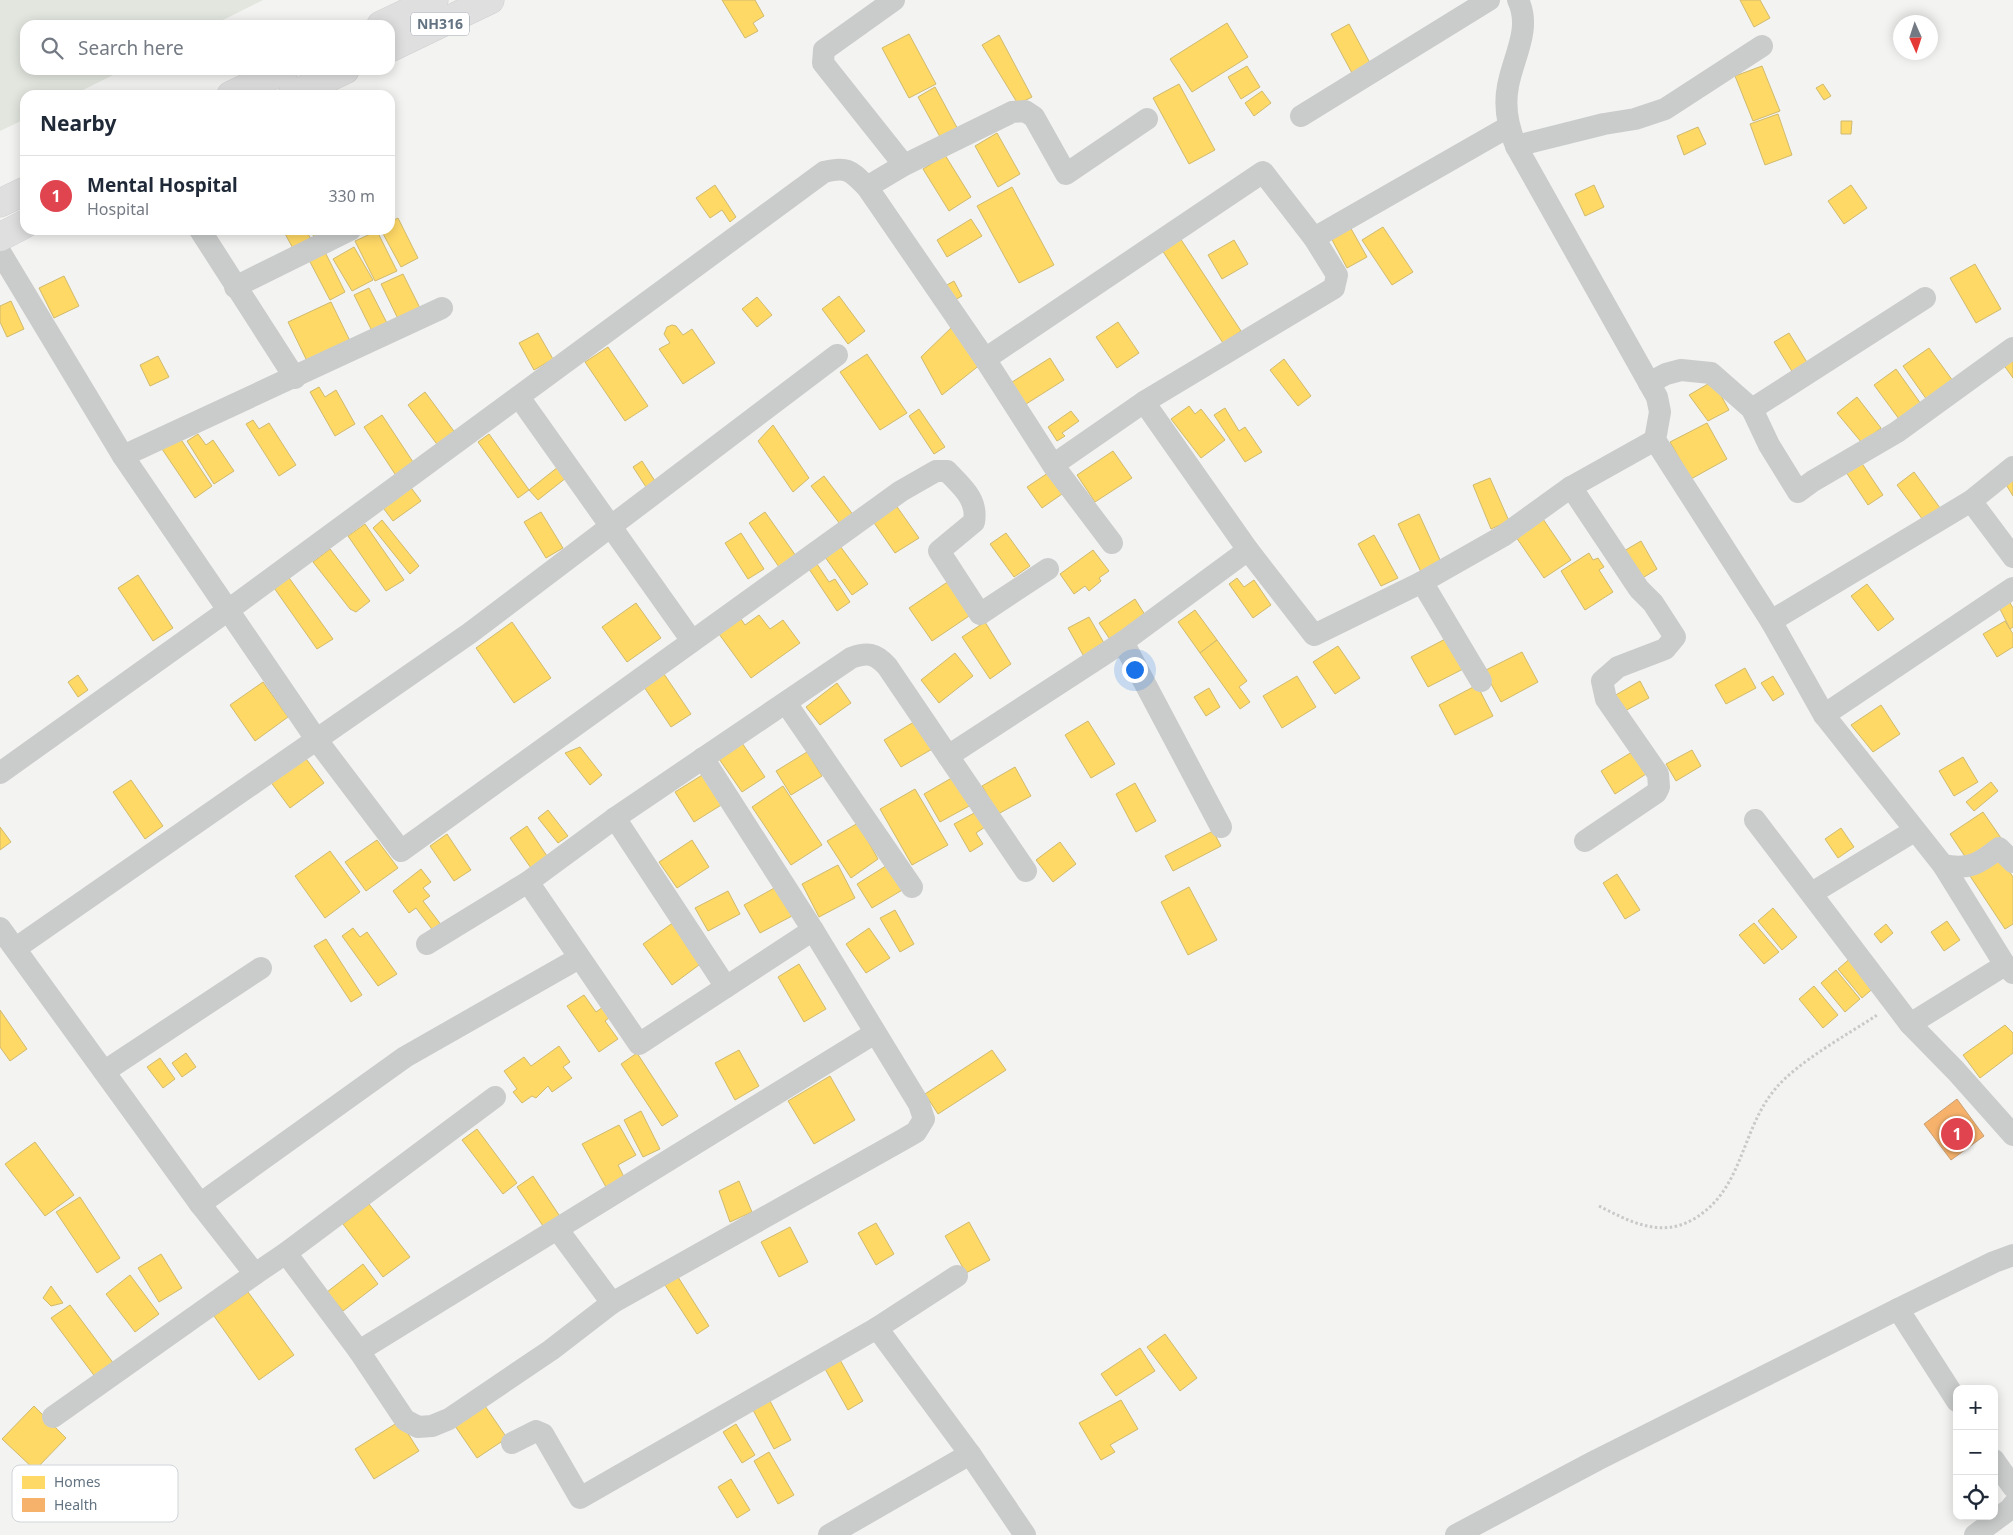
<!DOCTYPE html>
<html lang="en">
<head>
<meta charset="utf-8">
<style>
	:root { --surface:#fff; --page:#f2f2f3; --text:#1f2937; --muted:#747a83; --line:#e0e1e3; --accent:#545f6a }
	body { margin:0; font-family:"Noto Sans",sans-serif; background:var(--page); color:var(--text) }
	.controls { position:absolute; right:15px; bottom:15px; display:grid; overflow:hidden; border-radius:10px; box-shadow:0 2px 12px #0003 }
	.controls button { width:45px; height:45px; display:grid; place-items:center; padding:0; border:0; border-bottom:1px solid var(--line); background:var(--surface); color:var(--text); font:25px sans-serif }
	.compass { position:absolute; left:1893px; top:15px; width:45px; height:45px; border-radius:50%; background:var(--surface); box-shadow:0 2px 12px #0003; rotate:177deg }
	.you { position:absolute; left:1134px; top:669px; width:18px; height:18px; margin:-12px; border:4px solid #fff; border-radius:50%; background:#1a73e8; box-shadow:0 0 0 8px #1a73e833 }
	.badge { display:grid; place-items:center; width:32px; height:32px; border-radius:50%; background:var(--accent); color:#fff; font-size:16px; font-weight:700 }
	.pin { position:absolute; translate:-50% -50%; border:2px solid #fff; box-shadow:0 1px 5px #0006 }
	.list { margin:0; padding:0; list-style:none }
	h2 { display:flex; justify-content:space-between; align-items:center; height:65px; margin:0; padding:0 20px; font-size:21px }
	h2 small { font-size:16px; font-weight:400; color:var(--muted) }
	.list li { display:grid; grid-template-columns:32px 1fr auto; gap:15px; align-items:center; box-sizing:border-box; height:80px; padding:0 20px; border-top:1px solid var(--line) }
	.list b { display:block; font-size:19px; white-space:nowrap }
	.list p { margin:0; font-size:16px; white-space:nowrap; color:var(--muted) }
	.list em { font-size:16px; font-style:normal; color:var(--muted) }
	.icon { flex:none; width:28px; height:28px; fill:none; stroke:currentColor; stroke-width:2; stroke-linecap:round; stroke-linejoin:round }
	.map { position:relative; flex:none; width:2013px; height:1535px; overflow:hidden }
	.search { position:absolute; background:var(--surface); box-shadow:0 2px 12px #0003; left:20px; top:20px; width:375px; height:55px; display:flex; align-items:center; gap:12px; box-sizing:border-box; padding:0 18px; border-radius:15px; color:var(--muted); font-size:19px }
	.panel { position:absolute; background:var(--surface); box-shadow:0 2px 12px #0003; left:20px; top:90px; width:375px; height:145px; border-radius:15px }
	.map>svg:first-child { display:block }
</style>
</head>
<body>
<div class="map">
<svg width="2013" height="1535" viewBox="0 0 2013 1535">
	<rect width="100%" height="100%" fill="#f3f3f1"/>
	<polygon fill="#e2e6df" points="0,0 263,0 213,25 25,25 25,70 123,70 73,95 25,95 25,119 0,131"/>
	<g fill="#ffd966" stroke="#d0ba6e">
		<polygon points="722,0 755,0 764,16 753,23 758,31 745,38"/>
		<polygon points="1740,0 1760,0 1770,18 1754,27"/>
		<polygon points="1227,23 1248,57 1192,92 1170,59"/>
		<polygon points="1349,24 1370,63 1352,73 1331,34"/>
		<polygon points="909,34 936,84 909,98 882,48"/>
		<polygon points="999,35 1032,97 1018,104 982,45"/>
		<polygon points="1247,66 1260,87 1241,99 1228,77"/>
		<polygon points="1762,66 1780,111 1753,121 1735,76"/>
		<polygon points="1179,84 1215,150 1189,164 1153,98"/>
		<polygon points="1823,84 1831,96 1824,100 1816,88"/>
		<polygon points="935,87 961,135 944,144 918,97"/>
		<polygon points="1262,91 1271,103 1254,116 1245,103"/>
		<polygon points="1778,114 1792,155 1765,165 1750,124"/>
		<polygon points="1841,121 1852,121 1851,134 1841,134"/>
		<polygon points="1698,127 1706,144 1684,155 1677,136"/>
		<polygon points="997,133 1020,174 998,187 975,146"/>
		<polygon points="945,155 971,197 949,211 923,169"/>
		<polygon points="715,185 736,217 730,222 722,210 710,218 696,198"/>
		<polygon points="1594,185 1604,207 1585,216 1575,194"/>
		<polygon points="1851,185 1867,208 1844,224 1828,201"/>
		<polygon points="1012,187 1054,265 1019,283 977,206"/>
		<polygon points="398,218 418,258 401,267 381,230 390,230 390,222"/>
		<polygon points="971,219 982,236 947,257 937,240"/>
		<polygon points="1349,225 1367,257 1347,268 1330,236"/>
		<polygon points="1383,227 1413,272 1392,285 1362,240"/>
		<polygon points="283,230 306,230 314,245 296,254"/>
		<polygon points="311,230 336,230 316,242"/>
		<polygon points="377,231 397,271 375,281 355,241"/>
		<polygon points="1180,238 1241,331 1223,343 1162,250"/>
		<polygon points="1234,240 1248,264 1222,279 1208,255"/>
		<polygon points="354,247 373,280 352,291 333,259"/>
		<polygon points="325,252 345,292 330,300 309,260"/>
		<polygon points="1975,264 2001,309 1976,323 1950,278"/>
		<polygon points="403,274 423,314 401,325 381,284"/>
		<polygon points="64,276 79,306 54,318 39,288"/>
		<polygon points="954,281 962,296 953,301 945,286"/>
		<polygon points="369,288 388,325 373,333 354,295"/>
		<polygon points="839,296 865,331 848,344 822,309"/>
		<polygon points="757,297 772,315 757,327 742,309"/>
		<polygon points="11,301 24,329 7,337 0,322 0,306"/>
		<polygon points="331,302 351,343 308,363 288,322"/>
		<polygon points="1118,322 1139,353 1117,368 1096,337"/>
		<polygon points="672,325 676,326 683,335 692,329 715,363 683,384 659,349 670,343 664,334 667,327"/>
		<polygon points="952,327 981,364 942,395 921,357"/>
		<polygon points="538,333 553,359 534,370 519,343"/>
		<polygon points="1789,333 1808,364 1793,373 1774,342"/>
		<polygon points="608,347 648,406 625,421 585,362"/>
		<polygon points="1929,348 1953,381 1927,400 1903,366"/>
		<polygon points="867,354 907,413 880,430 840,372"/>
		<polygon points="158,356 169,377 150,386 140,365"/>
		<polygon points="2013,357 2013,378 2003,364"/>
		<polygon points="1050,358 1064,380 1023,406 1009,384"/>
		<polygon points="1284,359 1311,396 1298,406 1270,370"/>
		<polygon points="1896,369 1921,404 1899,419 1874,385"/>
		<polygon points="1713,381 1729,410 1708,421 1689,395"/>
		<polygon points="319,387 325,397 336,390 355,424 335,436 310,392"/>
		<polygon points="425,392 456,434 439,447 408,405"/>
		<polygon points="1857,397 1881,428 1862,443 1837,413"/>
		<polygon points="1189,406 1195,414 1201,409 1225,440 1201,458 1171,419"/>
		<polygon points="1225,408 1239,431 1245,427 1262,452 1245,462 1214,415"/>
		<polygon points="919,409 945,447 934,454 909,416"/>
		<polygon points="1071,411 1079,421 1062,433 1065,436 1057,441 1048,427"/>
		<polygon points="382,415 415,465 397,477 364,427"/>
		<polygon points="253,420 259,429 269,423 296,465 279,476 246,424"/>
		<polygon points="1707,423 1727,459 1691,479 1670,442"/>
		<polygon points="773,425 809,478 793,492 758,441"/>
		<polygon points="198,434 206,445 213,440 234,471 214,484 187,441"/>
		<polygon points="489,434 529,490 518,498 478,442"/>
		<polygon points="180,438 212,486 195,498 162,449"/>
		<polygon points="1113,451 1132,478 1095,502 1077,475"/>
		<polygon points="642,461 655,481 646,487 633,467"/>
		<polygon points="1861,462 1883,495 1868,505 1846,472"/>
		<polygon points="563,463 571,474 538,500 529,490"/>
		<polygon points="1914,472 1943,512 1926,524 1897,485"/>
		<polygon points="2013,472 2013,496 2002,478"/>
		<polygon points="1048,473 1062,494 1042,508 1027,487"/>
		<polygon points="824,476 854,516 840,524 811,486"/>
		<polygon points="1490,478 1509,521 1491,529 1473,485"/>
		<polygon points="409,485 421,501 393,521 381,505"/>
		<polygon points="893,501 919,538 895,553 870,517"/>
		<polygon points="541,512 563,548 546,558 524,522"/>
		<polygon points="765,512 796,556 779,567 749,523"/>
		<polygon points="1419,514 1441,562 1421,572 1398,524"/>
		<polygon points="1543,519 1571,560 1544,578 1516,537"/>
		<polygon points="382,520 419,566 410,574 373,528"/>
		<polygon points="365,524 404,580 386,591 348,536"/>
		<polygon points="741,533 764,569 748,579 725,543"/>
		<polygon points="1006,533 1030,566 1014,577 990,544"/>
		<polygon points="1374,535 1398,578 1381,586 1358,544"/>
		<polygon points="1641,541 1657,569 1641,579 1624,551"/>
		<polygon points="840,546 868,584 852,595 825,557"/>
		<polygon points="330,549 370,601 356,612 350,609 313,562"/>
		<polygon points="1093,550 1109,571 1099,578 1101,581 1089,591 1085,586 1074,594 1060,574"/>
		<polygon points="1589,553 1593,560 1598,558 1604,567 1599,570 1613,592 1585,610 1561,571"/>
		<polygon points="817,564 829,582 835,579 850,602 837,611 809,569"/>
		<polygon points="138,575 173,628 153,641 118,588"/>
		<polygon points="287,575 333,639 317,649 272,585"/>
		<polygon points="1237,578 1244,587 1254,580 1271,605 1253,618 1229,584"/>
		<polygon points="949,581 972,614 932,641 909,608"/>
		<polygon points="1867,584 1894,619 1878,631 1851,596"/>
		<polygon points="1135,599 1147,618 1111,641 1099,623"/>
		<polygon points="2009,601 2013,608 2013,627 2010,629 1999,607"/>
		<polygon points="636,603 661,638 627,662 602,627"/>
		<polygon points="1195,610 1217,640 1200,653 1178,622"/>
		<polygon points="759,615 770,629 783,620 800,643 751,678 719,634 741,619 745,625"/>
		<polygon points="1089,617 1108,650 1087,662 1068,628"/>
		<polygon points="2005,621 2013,634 2013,647 1997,657 1983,634"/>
		<polygon points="512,622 551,678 514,703 476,648"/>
		<polygon points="985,622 1011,664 990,679 962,637"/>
		<polygon points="1449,637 1465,668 1428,687 1411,657"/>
		<polygon points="1217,640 1247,681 1239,687 1250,702 1240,709 1200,653"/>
		<polygon points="1338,646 1360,678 1335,694 1313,662"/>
		<polygon points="1522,652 1538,682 1501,702 1484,671"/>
		<polygon points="955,653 973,676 939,703 921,680"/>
		<polygon points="1745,668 1756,688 1726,704 1715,685"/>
		<polygon points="662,671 691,714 671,727 642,684"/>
		<polygon points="78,675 88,690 78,697 68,682"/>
		<polygon points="1297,676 1316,707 1282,728 1263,696"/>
		<polygon points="1773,676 1784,694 1773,701 1761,683"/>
		<polygon points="1640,681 1649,698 1623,712 1614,696"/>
		<polygon points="263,682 288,717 255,741 230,705"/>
		<polygon points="837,683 851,703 820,725 806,707"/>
		<polygon points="1477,685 1493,716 1455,735 1439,705"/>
		<polygon points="1209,688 1220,707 1206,716 1194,697"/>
		<polygon points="1881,705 1900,734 1873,752 1851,725"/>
		<polygon points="917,720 934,748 901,767 884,740"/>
		<polygon points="1088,721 1115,764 1091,778 1065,735"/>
		<polygon points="740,740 765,777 742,792 717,756"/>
		<polygon points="580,747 602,775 590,785 565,753"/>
		<polygon points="1692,750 1701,766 1676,781 1666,764"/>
		<polygon points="807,752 822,776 791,795 776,771"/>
		<polygon points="1632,752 1646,774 1615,794 1601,771"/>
		<polygon points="304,756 324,783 290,808 270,781"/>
		<polygon points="1963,757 1978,782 1954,796 1939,771"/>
		<polygon points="1015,767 1031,796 998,814 982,786"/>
		<polygon points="707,772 726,802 694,822 675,792"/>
		<polygon points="955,776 971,805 940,822 924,794"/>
		<polygon points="131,780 163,826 145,839 113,792"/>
		<polygon points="1991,782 1998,791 1974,811 1966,802"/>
		<polygon points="1135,783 1156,821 1136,832 1116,794"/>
		<polygon points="783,786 822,845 791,865 752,807"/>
		<polygon points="915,789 948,845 912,865 880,809"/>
		<polygon points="548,810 568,836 558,843 538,818"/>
		<polygon points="976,812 985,827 976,833 983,844 970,852 954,824"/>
		<polygon points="1983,812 2001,838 1968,861 1950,834"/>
		<polygon points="858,823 878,859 851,878 827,841"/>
		<polygon points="527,826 547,856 531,868 510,838"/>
		<polygon points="0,827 11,842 0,850"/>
		<polygon points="1841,828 1854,847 1838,858 1825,839"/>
		<polygon points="1213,831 1221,846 1173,871 1165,856"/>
		<polygon points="447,834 471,870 454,881 430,846"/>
		<polygon points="377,840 398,868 366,891 345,862"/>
		<polygon points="692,840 709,867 677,888 659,862"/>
		<polygon points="1060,842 1076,864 1053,882 1036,860"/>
		<polygon points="330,851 360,892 325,918 295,876"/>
		<polygon points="2000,857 2013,877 2013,924 2005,929 1970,876"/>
		<polygon points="889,864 904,889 872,908 857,884"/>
		<polygon points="838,865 855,898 819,917 802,884"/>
		<polygon points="421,869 431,882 423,888 430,896 423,901 442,926 434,932 416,908 409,913 393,891"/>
		<polygon points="1617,874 1640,910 1625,919 1603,883"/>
		<polygon points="776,887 792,916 760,933 744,905"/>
		<polygon points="1189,887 1217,940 1188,955 1161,902"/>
		<polygon points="728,891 740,914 708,931 695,908"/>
		<polygon points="1773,908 1797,937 1782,950 1758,921"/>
		<polygon points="895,910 914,944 900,952 880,918"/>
		<polygon points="1947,921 1960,940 1944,951 1931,932"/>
		<polygon points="674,922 703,962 672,985 643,944"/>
		<polygon points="1754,923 1779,952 1764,964 1739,935"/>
		<polygon points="1886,924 1893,933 1881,943 1874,934"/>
		<polygon points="353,928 360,937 367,932 397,974 378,986 342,936"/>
		<polygon points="869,928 890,958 866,973 846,944"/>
		<polygon points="326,939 362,995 351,1002 314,946"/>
		<polygon points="1853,956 1877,985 1862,998 1838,969"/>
		<polygon points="799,964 826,1009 804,1022 778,977"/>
		<polygon points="1836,970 1860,999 1845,1012 1821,983"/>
		<polygon points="1814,986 1838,1015 1823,1028 1799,999"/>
		<polygon points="584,995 596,1012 603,1007 610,1017 605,1021 618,1039 599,1052 567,1006"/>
		<polygon points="0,1010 27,1049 10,1061 0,1047"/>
		<polygon points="2005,1025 2013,1033 2013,1053 1980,1078 1963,1055"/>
		<polygon points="559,1046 570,1062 563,1067 572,1078 552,1092 548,1086 536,1098 532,1096 522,1103 513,1092 517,1089 504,1071 524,1057 531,1066"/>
		<polygon points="739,1050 759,1086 735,1100 715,1063"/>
		<polygon points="992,1050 1006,1070 938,1114 925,1094"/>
		<polygon points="186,1053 196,1067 182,1077 172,1063"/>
		<polygon points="637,1053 678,1116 662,1126 621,1064"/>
		<polygon points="160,1058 175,1079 163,1088 147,1067"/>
		<polygon points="830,1076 855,1120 814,1144 788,1101"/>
		<polygon points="641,1111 660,1149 643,1157 624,1120"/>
		<polygon points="619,1125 636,1155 618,1165 624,1177 606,1187 582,1144"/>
		<polygon points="477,1129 517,1183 503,1194 462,1140"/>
		<polygon points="35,1142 74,1195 45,1216 5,1164"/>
		<polygon points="533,1176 561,1218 545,1229 517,1187"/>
		<polygon points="739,1181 752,1212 730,1222 719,1191"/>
		<polygon points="80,1197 120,1258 97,1273 56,1212"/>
		<polygon points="369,1204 410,1257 383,1277 343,1224"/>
		<polygon points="969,1222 990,1260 966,1273 945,1236"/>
		<polygon points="876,1223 894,1254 876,1265 858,1233"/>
		<polygon points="790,1227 808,1262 779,1277 761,1242"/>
		<polygon points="161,1254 182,1288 159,1302 138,1268"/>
		<polygon points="363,1264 378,1284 343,1311 327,1292"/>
		<polygon points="130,1275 159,1314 135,1332 106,1294"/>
		<polygon points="678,1277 709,1326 697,1334 665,1285"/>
		<polygon points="51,1286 63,1303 51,1306 43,1298"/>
		<polygon points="248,1292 294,1355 259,1380 214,1316"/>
		<polygon points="70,1305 114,1364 96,1378 51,1318"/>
		<polygon points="1165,1334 1197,1378 1180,1391 1147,1347"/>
		<polygon points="1140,1348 1155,1371 1116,1396 1101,1374"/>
		<polygon points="839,1358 863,1401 848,1410 824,1367"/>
		<polygon points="1121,1400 1138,1429 1110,1445 1115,1452 1101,1460 1079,1423"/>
		<polygon points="770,1401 791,1440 774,1449 753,1410"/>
		<polygon points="34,1406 66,1438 35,1470 2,1439"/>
		<polygon points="485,1406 507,1438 477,1458 455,1426"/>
		<polygon points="400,1421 419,1451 374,1479 355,1449"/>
		<polygon points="736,1424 755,1455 742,1463 723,1432"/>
		<polygon points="769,1452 794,1495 778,1504 754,1461"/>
		<polygon points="731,1479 750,1510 737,1518 718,1487"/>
	</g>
	<polygon fill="#f6b26b" stroke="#ca9f72" points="1957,1099 1984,1136 1951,1160 1924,1124"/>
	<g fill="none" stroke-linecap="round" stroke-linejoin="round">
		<defs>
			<g id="highway">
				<polyline points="381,25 434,0"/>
				<polyline points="390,48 490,0"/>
				<polyline points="231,95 284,70"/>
				<polyline points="292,95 345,70"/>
				<polyline points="0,203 25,191"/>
				<polyline points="0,237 25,224"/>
			</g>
		</defs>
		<use href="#highway" stroke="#cfd0d0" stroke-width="29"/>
		<path stroke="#c8c9c9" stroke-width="3" stroke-dasharray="2.5 2.5" stroke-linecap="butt" d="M1599,1206c30,15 60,32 93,14 52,-29 48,-90 84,-132 23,-27 71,-53 101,-73"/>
		<g stroke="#cacccc" stroke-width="22">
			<polyline points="894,0 824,50 823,63 904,165"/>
			<path d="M1518,0c14,29 -5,57 -10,86 -4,20 0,41 8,60l141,251 3,15 -5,28 116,181 53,94 119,150 62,100 8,8"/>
			<polyline points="1301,116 1489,0"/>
			<polyline points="1516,146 1604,124 1635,119 1665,109 1762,46"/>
			<polyline points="867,187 985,359 1053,465 1112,543"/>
			<polyline points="200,230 295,378"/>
			<polyline points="1314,238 1508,127"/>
			<path d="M0,252l123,204 193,283 85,112 500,-360 35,-20h11c15,16 31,28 27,51l-35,29 41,63 68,-45"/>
			<polyline points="235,287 350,230"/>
			<polyline points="985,359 1263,172 1314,238 1337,275 1334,288 1144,402 1053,465"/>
			<polyline points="1649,383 1666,374 1681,370 1711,373 1752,409 1769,445 1798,492 1813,481 1897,432 2013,348"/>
			<polyline points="519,397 692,641"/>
			<polyline points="1752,409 1925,298"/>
			<polyline points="123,456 442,308"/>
			<polyline points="1571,487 1639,589 1653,603 1675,637 1665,649 1618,667 1602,681 1606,699 1658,774 1659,787 1656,793 1585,841"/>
			<polyline points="1971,501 2013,557"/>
			<polyline points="1248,550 1314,635 1422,582 1503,536 1571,487 1655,440"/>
			<polyline points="1422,582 1481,681"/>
			<polyline points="1771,621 1971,501 2013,467"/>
			<polyline points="1123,642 1221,827"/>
			<polyline points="786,703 912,887"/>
			<polyline points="1824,715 2013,588"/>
			<polyline points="948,756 1123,642 1248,550 1144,402"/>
			<path d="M0,773l227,-162 597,-439c24,-6 27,-1 43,15l37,-22 108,-53 13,-1 9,6 32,57 81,-55"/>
			<polyline points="615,818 726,987"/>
			<polyline points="1755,820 1910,1024 1956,1071 2013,1135"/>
			<path d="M1943,865c26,5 36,-1 56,-17l14,14"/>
			<polyline points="528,882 639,1044 813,930"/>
			<polyline points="1812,893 1914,831"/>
			<polyline points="0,928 200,1204 255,1274 286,1253 359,1351 405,1420 418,1427 432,1426 449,1419 551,1350 612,1303 904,1139 916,1132 924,1119 919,1104 813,930 703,758"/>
			<path d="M427,944l101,-62 87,-64 236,-160c16,-6 24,-5 36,8l139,205"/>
			<polyline points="16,948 470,633 837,355"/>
			<polyline points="1910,1024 2005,965"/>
			<polyline points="105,1071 261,968"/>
			<polyline points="200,1204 405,1057 579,958"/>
			<polyline points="558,1230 612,1303"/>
			<polyline points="286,1253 495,1097"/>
			<polyline points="1898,1309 1957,1401"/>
			<polyline points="877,1328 957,1276"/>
			<polyline points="359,1351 875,1033"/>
			<polyline points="53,1417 255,1274"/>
			<polyline points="512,1443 536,1431 543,1434 580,1498 877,1328 970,1454 1025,1535"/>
			<polyline points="1994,1460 2013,1487"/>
			<polyline points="829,1535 970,1454"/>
			<polyline points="1456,1535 1597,1460 1898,1309 1994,1262 2013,1255"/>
			<polyline points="1975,1535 2010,1509 2013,1505"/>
		</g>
		<use href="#highway" stroke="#dfdfe0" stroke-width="28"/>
	</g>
	<g text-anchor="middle" stroke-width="5" stroke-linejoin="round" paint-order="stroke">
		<rect fill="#fff" stroke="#929da7" stroke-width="1" x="411" y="12.5" width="58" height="23" rx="4"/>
		<g font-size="14" font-weight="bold" fill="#637381">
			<text x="440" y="29">NH316</text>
		</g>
	</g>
	<rect x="12" y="1465" width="166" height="57" rx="8" fill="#fff" stroke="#d0d5d9" stroke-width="1"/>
	<rect x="22" y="1476" width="23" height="13" fill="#ffd966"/>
	<rect x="22" y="1498" width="23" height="14" fill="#f6b26b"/>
	<g font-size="14" fill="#637381">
		<text x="54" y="1487">Homes</text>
		<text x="54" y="1510">Health</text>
	</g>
</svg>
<div class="controls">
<button>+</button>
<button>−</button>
<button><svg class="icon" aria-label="locate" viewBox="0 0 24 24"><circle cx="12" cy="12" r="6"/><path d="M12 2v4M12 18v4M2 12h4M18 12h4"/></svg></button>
</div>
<svg class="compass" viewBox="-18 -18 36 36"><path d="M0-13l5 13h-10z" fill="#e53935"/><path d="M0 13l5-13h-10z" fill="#747a83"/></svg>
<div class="you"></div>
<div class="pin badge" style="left:1957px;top:1134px;background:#e0444e">1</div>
<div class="search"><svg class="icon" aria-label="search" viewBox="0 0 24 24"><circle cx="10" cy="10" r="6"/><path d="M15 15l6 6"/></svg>Search here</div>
<section class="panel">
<h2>Nearby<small></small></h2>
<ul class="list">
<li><span class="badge" style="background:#e0444e">1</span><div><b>Mental Hospital</b><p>Hospital</p></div><em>330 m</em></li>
</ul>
</section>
</div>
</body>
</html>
